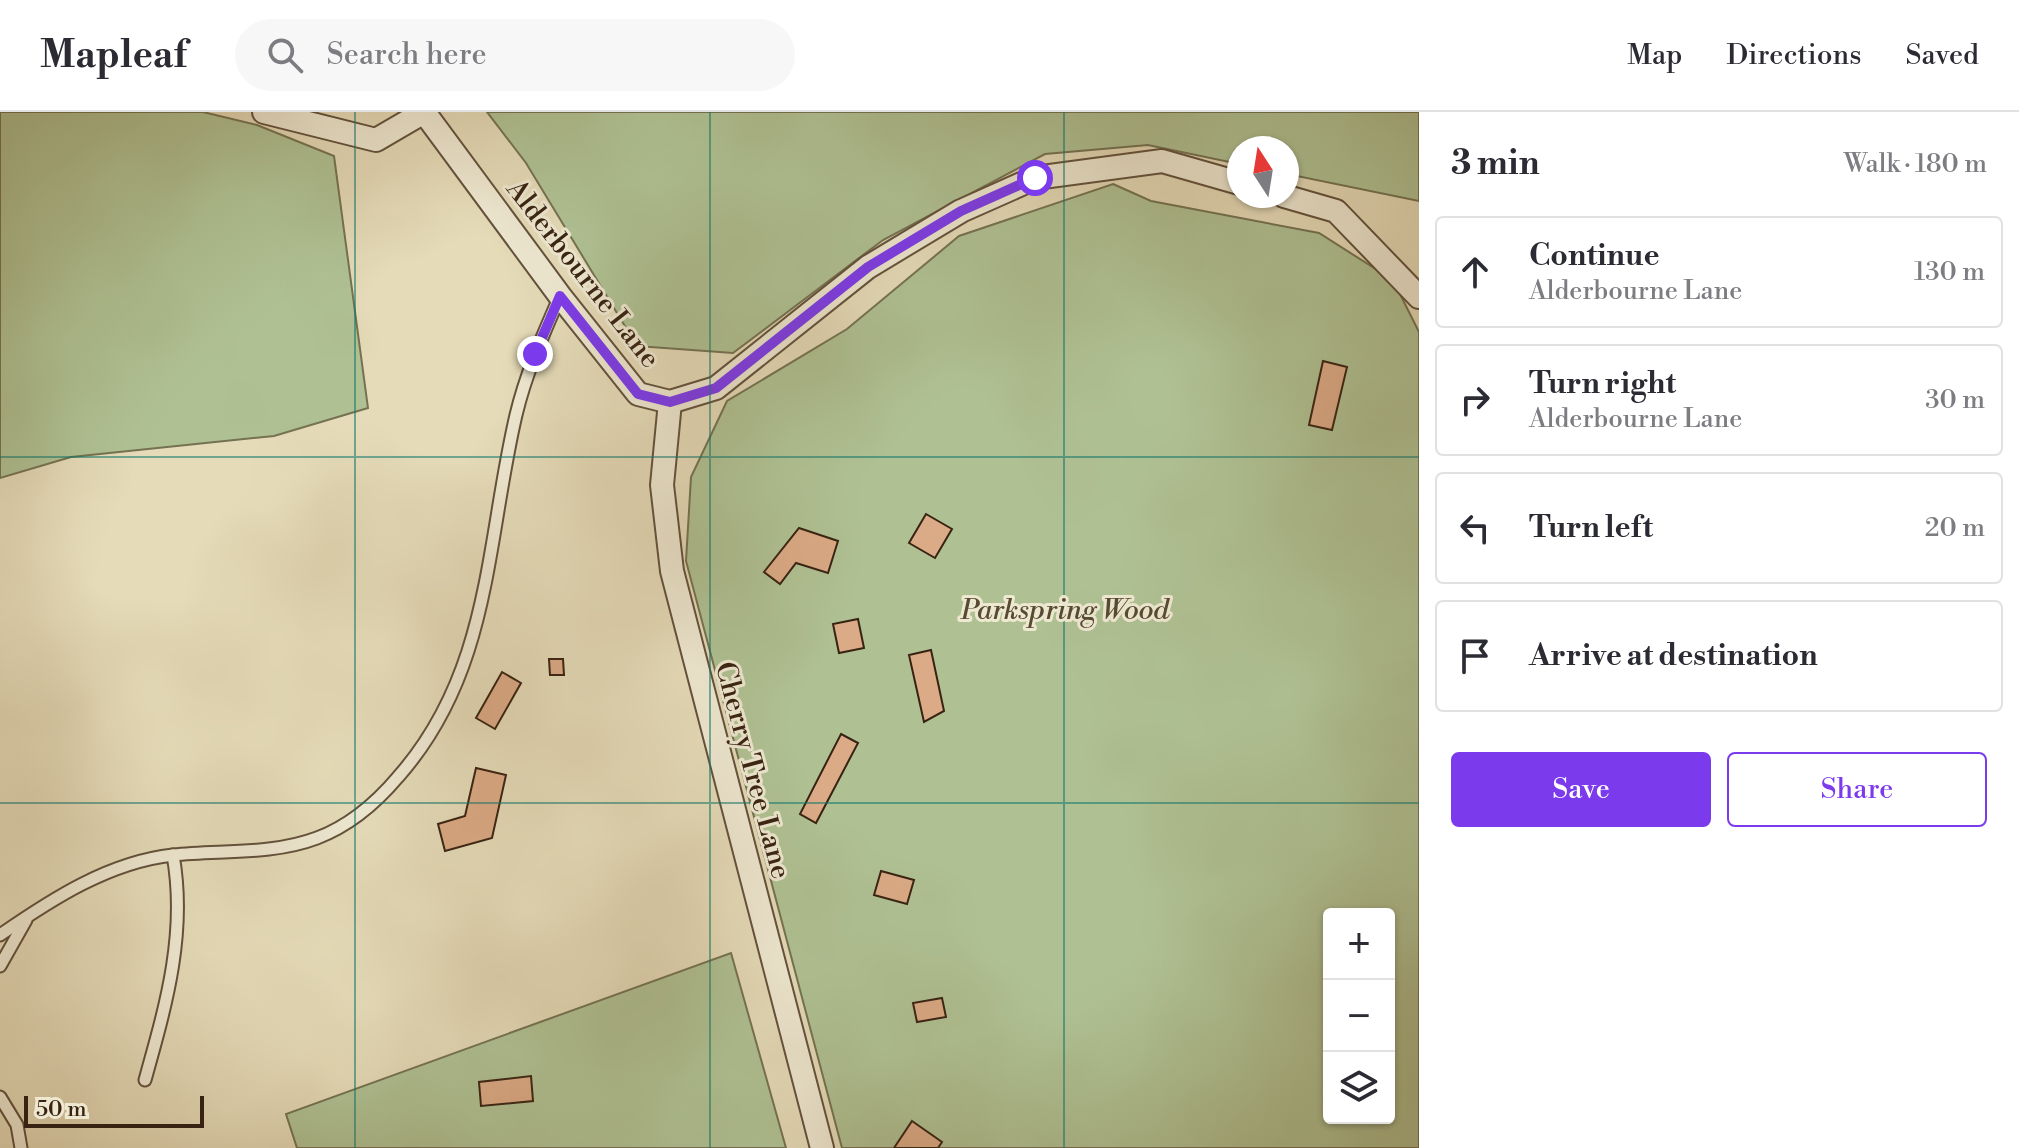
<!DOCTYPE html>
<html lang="en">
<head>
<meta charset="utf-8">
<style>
	:root { --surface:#fff; --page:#f7f7f7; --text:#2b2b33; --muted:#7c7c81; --line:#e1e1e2; --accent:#7c3aed }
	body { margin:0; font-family:"Libre Bodoni",serif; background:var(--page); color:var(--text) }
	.controls { position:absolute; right:24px; bottom:24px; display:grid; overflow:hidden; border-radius:8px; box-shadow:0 2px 6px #0004 }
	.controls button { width:72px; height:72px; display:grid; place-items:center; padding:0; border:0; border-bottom:2px solid var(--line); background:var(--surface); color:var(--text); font:40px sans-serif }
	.compass { position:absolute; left:1227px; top:24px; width:72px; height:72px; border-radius:50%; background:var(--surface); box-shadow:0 2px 6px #0004; rotate:348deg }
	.scale { position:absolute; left:24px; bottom:20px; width:180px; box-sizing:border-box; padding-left:8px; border:4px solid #382312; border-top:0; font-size:22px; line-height:28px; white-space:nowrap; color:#382312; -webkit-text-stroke:6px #eee8d1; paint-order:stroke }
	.stop { position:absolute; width:24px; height:24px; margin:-18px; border:6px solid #7c3aed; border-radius:50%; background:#fff }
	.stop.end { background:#7c3aed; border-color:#fff; box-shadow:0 2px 8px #0008 }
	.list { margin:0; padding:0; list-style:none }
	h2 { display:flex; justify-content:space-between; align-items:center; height:104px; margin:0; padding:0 32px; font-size:34px }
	h2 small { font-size:26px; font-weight:400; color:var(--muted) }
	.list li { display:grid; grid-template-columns:52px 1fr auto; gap:24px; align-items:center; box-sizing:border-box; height:112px; margin:0 16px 16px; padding:0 16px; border:2px solid var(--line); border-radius:8px }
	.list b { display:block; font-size:30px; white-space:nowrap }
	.list p { margin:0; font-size:26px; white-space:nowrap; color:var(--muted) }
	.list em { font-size:26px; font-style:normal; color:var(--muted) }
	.actions { display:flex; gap:16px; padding:24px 32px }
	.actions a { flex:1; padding:18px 0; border:2px solid var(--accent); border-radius:8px; text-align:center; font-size:28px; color:var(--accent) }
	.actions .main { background:var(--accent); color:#fff }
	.icon { flex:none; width:44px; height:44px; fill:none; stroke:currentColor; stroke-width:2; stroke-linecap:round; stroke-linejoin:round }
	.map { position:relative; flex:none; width:1419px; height:1036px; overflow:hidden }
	header { display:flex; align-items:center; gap:48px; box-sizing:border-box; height:112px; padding:0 40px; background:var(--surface); border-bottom:2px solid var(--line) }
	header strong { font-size:38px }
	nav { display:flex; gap:44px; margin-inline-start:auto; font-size:28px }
	.search { width:560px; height:72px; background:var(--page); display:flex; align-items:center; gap:20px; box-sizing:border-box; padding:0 28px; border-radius:44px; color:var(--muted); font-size:30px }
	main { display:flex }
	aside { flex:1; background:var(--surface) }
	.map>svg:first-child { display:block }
</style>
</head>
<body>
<header>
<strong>Mapleaf</strong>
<div class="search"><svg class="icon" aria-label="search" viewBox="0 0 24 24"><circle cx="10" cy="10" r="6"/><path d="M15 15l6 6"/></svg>Search here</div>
<nav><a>Map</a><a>Directions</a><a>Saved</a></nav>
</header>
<main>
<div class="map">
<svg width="1419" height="1036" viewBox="0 0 1419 1036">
	<rect width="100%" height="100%" fill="#e5dbb8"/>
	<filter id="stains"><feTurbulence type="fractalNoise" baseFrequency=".0025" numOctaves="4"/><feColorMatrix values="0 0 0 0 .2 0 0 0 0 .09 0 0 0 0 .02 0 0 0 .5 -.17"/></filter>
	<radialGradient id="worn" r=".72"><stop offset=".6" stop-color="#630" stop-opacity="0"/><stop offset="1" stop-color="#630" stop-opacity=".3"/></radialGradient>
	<g fill="#afc193" stroke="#747252" stroke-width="2" fill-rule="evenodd">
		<polygon points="0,0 203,0 257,13 334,44 368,296 274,324 71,345 0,366"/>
		<polygon points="487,0 1419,0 1419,89 1287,62 1287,36 1239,36 1239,52 1148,33 1045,42 883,128 733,241 637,234 526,51"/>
		<path d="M1113,72l38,17 168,32 74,47 26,52v816h-577l-156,-587 5,-84 36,-76 120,-72 112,-93zM1329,802h60v204h-60z"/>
		<polygon points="731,841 786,1036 297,1036 286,1002"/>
	</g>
	<g fill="#dbaa86" stroke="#382312" stroke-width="2">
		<polygon points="1323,249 1347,255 1332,318 1309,313"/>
		<polygon points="926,402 952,417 935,446 909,431"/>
		<polygon points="799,416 838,429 828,461 796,451 780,472 764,460"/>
		<polygon points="858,507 864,536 839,541 833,512"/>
		<polygon points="931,538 944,599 924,610 909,543"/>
		<polygon points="549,547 563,547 564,563 550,563"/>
		<polygon points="502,560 521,571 495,617 476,606"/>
		<polygon points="841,622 858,631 816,711 800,702"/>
		<polygon points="476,656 506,663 492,726 445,739 438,712 465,704"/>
		<polygon points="881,759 914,768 907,792 874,783"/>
		<polygon points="942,886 946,905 917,910 913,891"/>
		<polygon points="531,964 533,989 481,994 479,970"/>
		<polygon points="912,1009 942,1030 938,1036 894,1036"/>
	</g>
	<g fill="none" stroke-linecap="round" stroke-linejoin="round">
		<defs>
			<g id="lane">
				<path d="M0,823c52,-36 109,-73 173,-80 48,-5 99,0 144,-17 32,-12 59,-35 81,-61 93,-105 88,-234 118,-362 10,-42 27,-80 44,-119"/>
				<polyline points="0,854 26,808"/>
				<path d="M145,968c21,-75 42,-147 28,-225"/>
				<polyline points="0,985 17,1013 21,1036"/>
			</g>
			<g id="street">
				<polyline points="264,0 376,28 424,0"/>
				<polyline points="424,0 560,184 638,282 670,290 716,276 868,155 961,99 1035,66 1162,49 1239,71"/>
				<polyline points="1284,84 1336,99 1419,185"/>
				<polyline points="670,290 662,373 672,459 822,1036"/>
			</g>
		</defs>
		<use href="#lane" stroke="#63513c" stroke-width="15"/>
		<use href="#street" stroke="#63513c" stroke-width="26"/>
		<use href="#lane" stroke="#eee8d1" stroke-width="11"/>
		<use href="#street" stroke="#eee8d1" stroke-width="22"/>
	</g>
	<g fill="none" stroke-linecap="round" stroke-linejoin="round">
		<polyline stroke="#7c3aed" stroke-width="10" points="535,242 560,184 638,282 670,290 716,276 868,155 961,99 1035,66"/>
	</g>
	<path fill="none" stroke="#0f766e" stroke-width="2" stroke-opacity="0.55" d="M355,0v1036M710,0v1036M1064,0v1036M0,345h1419M0,691h1419"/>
	<g text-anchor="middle" stroke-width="6" stroke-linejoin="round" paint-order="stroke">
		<g font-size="28" fill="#382312" stroke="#eee8d1">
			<text transform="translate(584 161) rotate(52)" y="10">Alderbourne Lane</text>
			<text transform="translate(754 658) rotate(75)" y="10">Cherry Tree Lane</text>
		</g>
		<g font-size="28" font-style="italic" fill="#564a32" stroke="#eee8d1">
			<text x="1065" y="507">Parkspring Wood</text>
		</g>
	</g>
	<rect width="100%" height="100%" filter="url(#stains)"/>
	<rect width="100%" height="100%" fill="url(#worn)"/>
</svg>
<div class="controls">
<button>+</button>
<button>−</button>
<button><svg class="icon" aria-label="layers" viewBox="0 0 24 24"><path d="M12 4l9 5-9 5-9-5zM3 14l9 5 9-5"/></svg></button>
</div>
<svg class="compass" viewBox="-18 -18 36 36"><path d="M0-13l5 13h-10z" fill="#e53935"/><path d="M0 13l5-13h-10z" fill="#7c7c81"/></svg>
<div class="scale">50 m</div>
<div class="stop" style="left:1035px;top:66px"></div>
<div class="stop end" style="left:535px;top:242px"></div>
</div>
<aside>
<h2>3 min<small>Walk · 180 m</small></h2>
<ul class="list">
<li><svg class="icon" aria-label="ahead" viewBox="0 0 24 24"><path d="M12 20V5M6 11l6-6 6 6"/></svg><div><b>Continue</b><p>Alderbourne Lane</p></div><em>130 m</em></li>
<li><svg class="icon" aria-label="right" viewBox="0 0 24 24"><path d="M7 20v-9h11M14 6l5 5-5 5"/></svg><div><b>Turn right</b><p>Alderbourne Lane</p></div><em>30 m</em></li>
<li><svg class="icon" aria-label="left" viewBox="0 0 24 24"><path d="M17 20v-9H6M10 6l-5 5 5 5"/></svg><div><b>Turn left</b></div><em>20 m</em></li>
<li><svg class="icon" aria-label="arrive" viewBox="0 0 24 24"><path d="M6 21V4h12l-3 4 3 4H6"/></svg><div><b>Arrive at destination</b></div></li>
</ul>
<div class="actions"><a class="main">Save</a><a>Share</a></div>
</aside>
</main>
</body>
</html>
